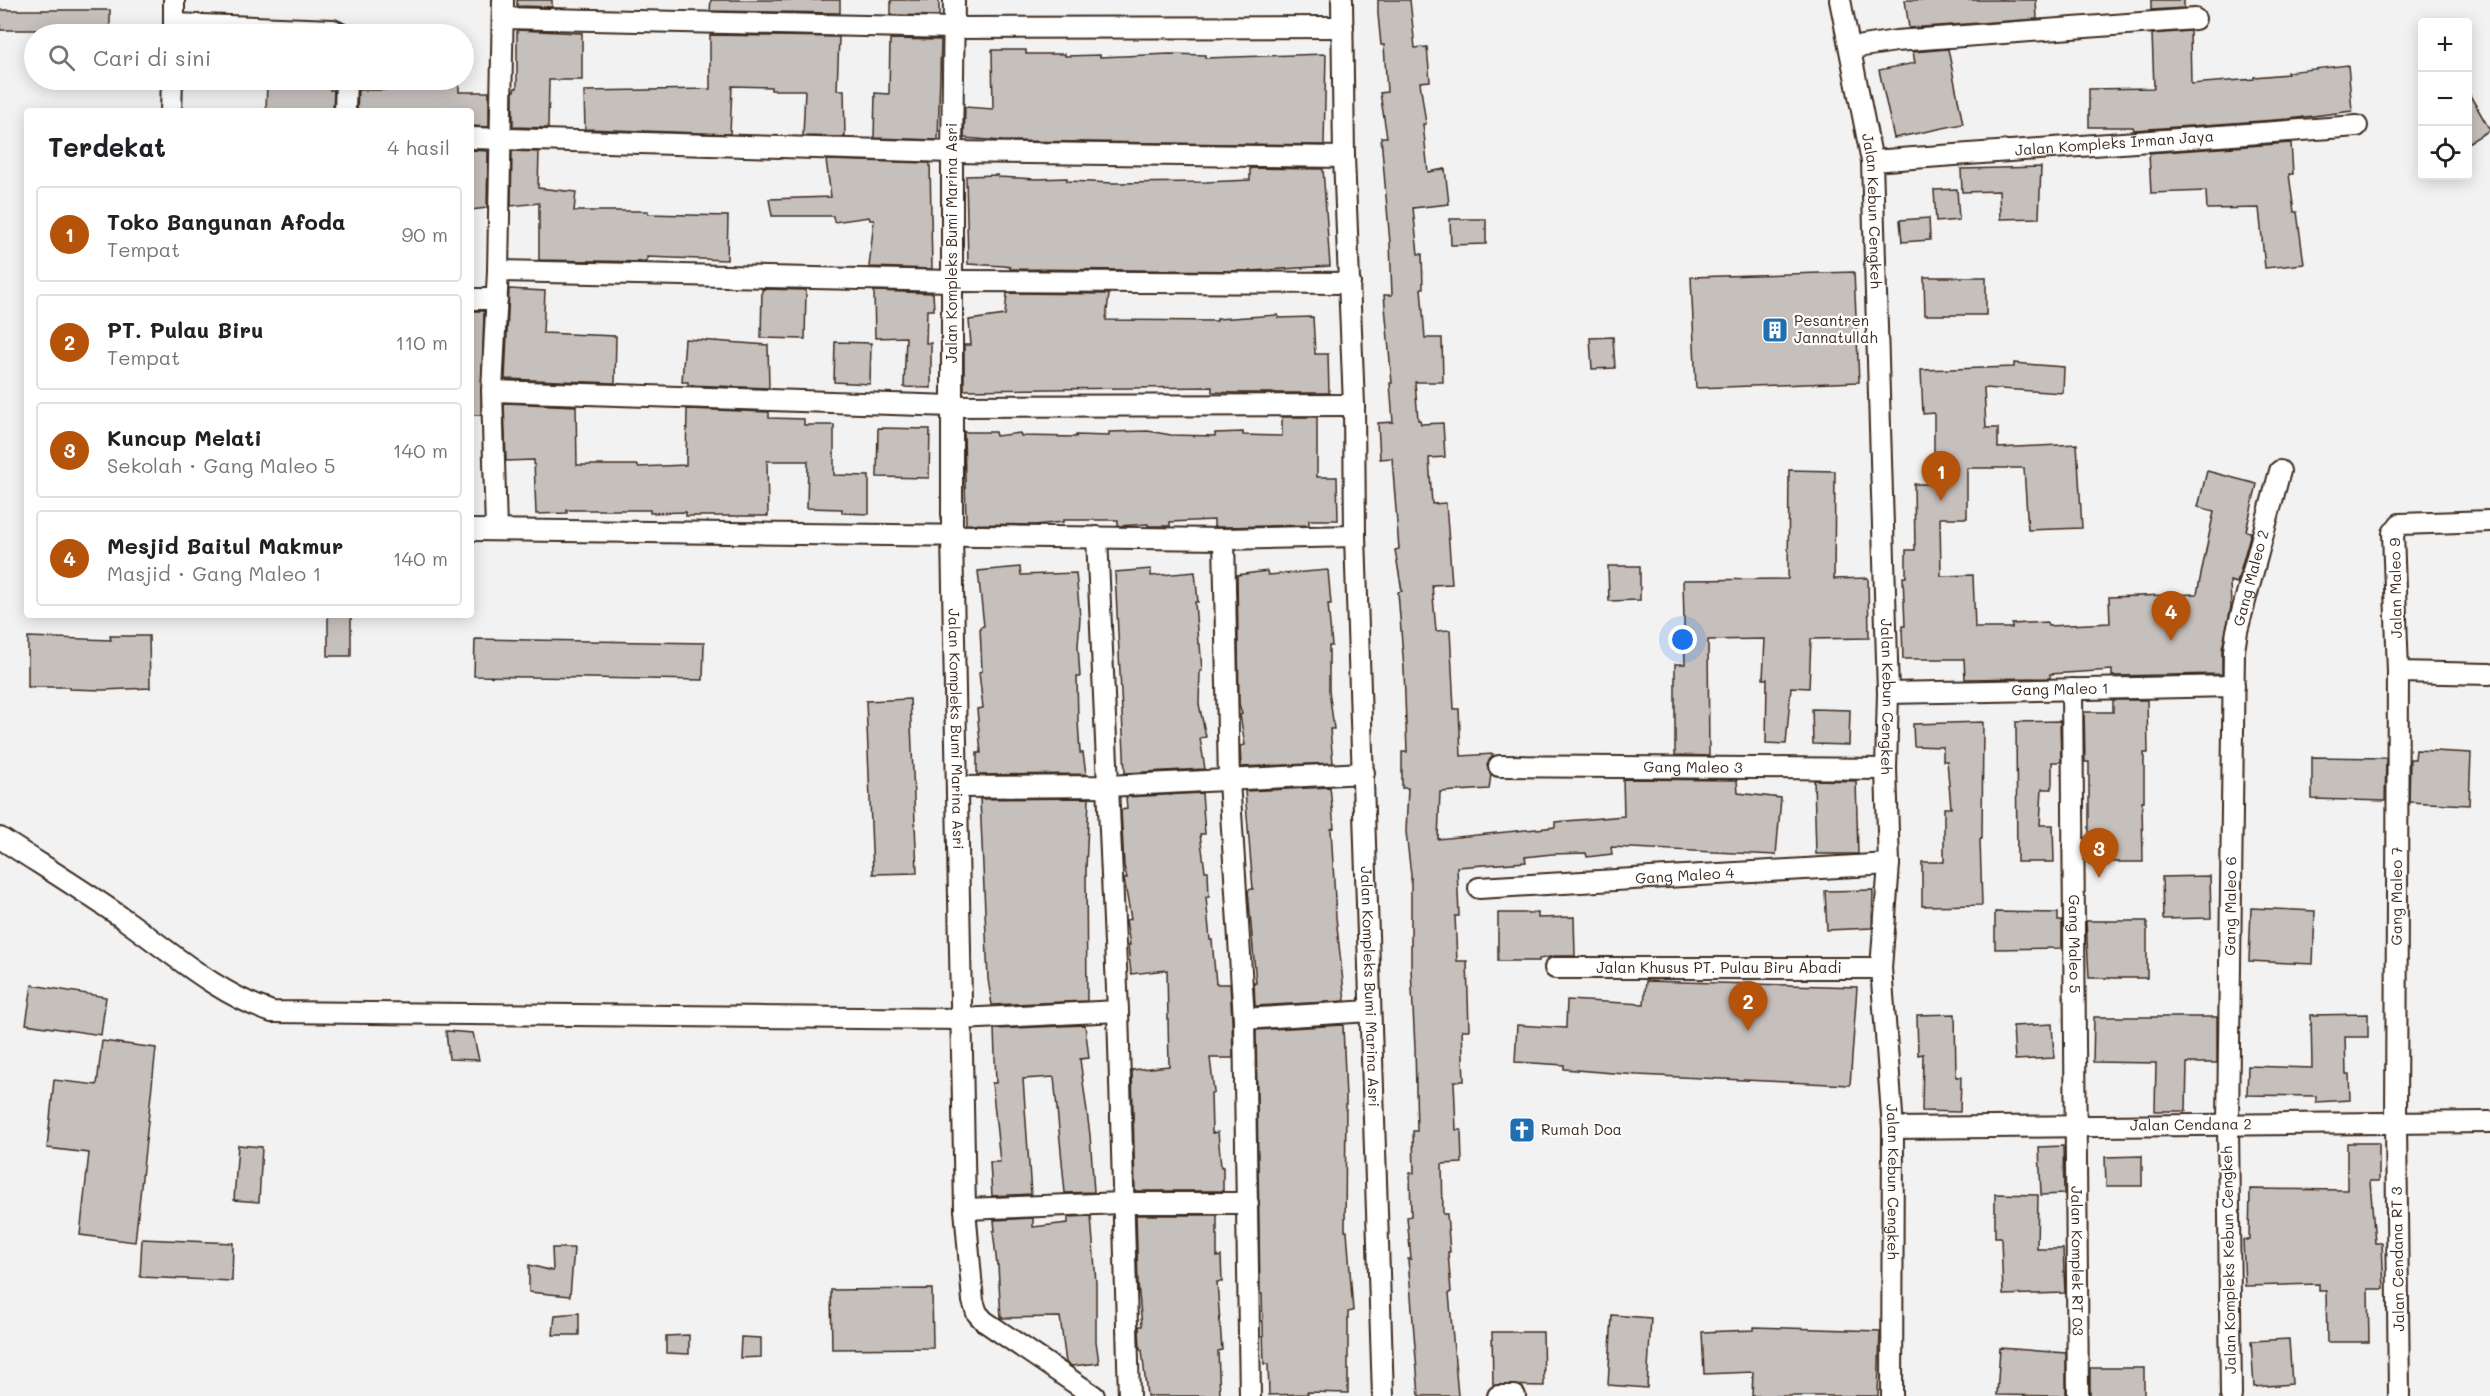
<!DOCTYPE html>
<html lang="id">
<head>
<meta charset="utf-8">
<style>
	:root { --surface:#fff; --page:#f2f2f2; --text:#202124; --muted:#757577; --line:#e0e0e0; --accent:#b45309 }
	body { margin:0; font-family:Mali,sans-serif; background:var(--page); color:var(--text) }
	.controls { position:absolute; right:18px; top:18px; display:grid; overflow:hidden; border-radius:6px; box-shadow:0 3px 15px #0003 }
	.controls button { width:54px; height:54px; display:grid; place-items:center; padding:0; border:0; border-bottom:2px solid var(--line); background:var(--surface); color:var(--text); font:30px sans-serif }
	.you { position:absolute; left:1683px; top:640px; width:21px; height:21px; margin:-15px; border:4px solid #fff; border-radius:50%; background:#1a73e8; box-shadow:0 0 0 9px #1a73e833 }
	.badge { display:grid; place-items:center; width:39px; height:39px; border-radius:50%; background:var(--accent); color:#fff; font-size:20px; font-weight:700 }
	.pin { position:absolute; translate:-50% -50px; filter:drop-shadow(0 2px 3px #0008) }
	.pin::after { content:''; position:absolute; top:32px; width:21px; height:18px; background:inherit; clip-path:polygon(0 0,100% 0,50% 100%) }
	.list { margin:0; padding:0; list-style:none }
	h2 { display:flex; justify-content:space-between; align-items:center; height:78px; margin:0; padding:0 24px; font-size:26px }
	h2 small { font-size:20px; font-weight:400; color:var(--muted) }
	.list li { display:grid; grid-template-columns:39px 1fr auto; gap:18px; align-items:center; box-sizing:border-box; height:96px; margin:0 12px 12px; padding:0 12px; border:2px solid var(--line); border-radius:6px }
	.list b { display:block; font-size:22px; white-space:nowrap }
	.list p { margin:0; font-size:20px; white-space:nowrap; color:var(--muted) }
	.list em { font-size:20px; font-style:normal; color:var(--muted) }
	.icon { flex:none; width:33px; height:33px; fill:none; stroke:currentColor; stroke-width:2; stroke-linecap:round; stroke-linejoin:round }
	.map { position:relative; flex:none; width:2490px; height:1396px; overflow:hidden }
	.search { position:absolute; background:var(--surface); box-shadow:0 3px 15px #0003; left:24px; top:24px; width:450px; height:66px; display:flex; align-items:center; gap:15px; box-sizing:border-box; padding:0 21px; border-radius:33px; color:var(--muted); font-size:22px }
	.panel { position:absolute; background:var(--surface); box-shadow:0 3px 15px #0003; left:24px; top:108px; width:450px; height:510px; border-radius:6px }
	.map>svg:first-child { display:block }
</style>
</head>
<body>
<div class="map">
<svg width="2490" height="1396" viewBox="0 0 2490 1396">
	<rect width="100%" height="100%" fill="#f3f2f2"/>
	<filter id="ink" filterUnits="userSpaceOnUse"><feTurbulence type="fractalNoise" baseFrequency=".0167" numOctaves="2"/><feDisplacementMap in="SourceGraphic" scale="12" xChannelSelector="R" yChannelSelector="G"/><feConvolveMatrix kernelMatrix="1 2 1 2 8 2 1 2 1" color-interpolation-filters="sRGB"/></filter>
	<g filter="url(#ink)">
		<g fill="#c6c0bd" stroke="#3b2a1e" stroke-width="1.5">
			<polygon points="517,0 552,0 552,7 517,6"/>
			<polygon points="711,0 840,0 840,13 710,11"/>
			<polygon points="891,0 939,0 939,16 891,15"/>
			<polygon points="1378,0 1410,0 1415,48 1427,47 1430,81 1420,82 1426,124 1423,124 1428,172 1445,169 1449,204 1413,208 1418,254 1422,254 1423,288 1421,288 1425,338 1442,338 1443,382 1415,382 1418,420 1420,420 1421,424 1443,423 1445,457 1429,458 1432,504 1446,503 1452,584 1432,585 1436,631 1450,630 1454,709 1459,709 1461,756 1493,754 1487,765 1491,774 1489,789 1440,792 1438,839 1555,827 1555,822 1624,816 1623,779 1737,780 1738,793 1781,798 1776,855 1611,847 1612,854 1587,857 1586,853 1552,854 1525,857 1526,862 1457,867 1459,916 1455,916 1457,961 1467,961 1469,1030 1462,1030 1464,1081 1454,1081 1456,1130 1461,1130 1462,1163 1442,1164 1443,1214 1447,1214 1450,1252 1448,1252 1451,1292 1449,1293 1458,1396 1419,1396 1408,1259 1411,1259 1407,1217 1411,1216 1410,1173 1414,1173 1413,1131 1417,1131 1415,1048 1411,969 1411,875 1406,832 1408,788 1402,788 1402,752 1407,752 1404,669 1398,592 1402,591 1395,550 1399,549 1392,458 1380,459 1378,423 1393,422 1390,383 1392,383 1384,295 1392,295 1390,243 1381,137 1387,137 1380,93 1387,92 1384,45 1381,45 1378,14"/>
			<polygon points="1905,0 2036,0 2037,19 1909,28"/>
			<polygon points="2151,0 2184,0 2184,8 2151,10"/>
			<rect x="0" y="10" width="110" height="20"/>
			<polygon points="517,30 582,33 582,80 549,80 548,128 513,127 513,93 515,88 517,88"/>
			<polygon points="2190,31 2191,84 2254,79 2254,77 2288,74 2287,72 2348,65 2352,111 2289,119 2134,130 2133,127 2089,127 2089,89 2154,88 2152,34"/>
			<polygon points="710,35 839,37 837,90 844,90 845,137 803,136 805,90 771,90 771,87 732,86 730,134 585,129 584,91 710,89"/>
			<polygon points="890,39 941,40 938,140 874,138 875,93 889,94"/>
			<polygon points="1948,49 1963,124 1894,138 1879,70 1915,63 1913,52"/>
			<polygon points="992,50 1026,50 1026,54 1065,54 1065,56 1100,55 1100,57 1170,54 1205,55 1205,58 1326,54 1324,145 1002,141 964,138 965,107 993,109"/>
			<polygon points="385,80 459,80 459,92 489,92 489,127 471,126 471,111 357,111 358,90 385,90"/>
			<polygon points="267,84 330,84 330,90 334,90 333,111 266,111"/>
			<polygon points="2468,92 2490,130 2468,143"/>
			<polygon points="2291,143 2293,174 2289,174 2294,212 2297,212 2304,264 2265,268 2259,208 2207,209 2206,191 2151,193 2149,153"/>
			<polygon points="471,150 488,151 487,208 471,210"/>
			<polygon points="512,151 539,152 538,188 576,192 574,211 648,211 648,214 728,216 727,260 647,257 647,262 539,260 539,203 511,206"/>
			<polygon points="826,160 930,163 932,269 869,267 874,220 870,220 869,217 834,222 833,216 772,216 769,199 831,197"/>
			<polygon points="2041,167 2039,218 2000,219 1999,191 1962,192 1961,169"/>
			<polygon points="1250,168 1323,169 1330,266 1251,271 1010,269 1010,267 1004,266 968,264 966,176 998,175 998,177 1036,179 1067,178 1067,181 1114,183 1206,182 1250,180"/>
			<polygon points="1957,189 1959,220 1936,222 1934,190"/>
			<polygon points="1929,218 1930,240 1902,242 1900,220"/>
			<polygon points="1450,219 1486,219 1486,244 1451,245"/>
			<polygon points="1854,272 1859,382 1696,388 1691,277"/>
			<polygon points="1924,277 1986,277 1986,315 1925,315"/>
			<polygon points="509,289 545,291 543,333 616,336 615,383 505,379"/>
			<polygon points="762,289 806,290 805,339 761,338"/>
			<polygon points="874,291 933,293 934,310 927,310 926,343 931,343 931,388 904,387 906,337 875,338"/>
			<polygon points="1007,293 1109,294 1106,320 1217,321 1217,319 1278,315 1278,318 1313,317 1315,354 1328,354 1329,393 1236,393 1212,392 1212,387 964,390 964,345 971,345 969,320 1005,315"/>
			<polygon points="471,311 484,311 481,415 471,415"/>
			<polygon points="1613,337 1615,368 1592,369 1590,338"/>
			<polygon points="685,339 768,345 769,388 688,385 688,382 682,382"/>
			<polygon points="835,342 871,343 870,384 834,382"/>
			<polygon points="2014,363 2064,367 2063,393 1984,388 1986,428 1998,428 1998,448 2077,444 2082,528 2028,530 2024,468 1967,468 1967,518 1940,518 1941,576 1973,575 1975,628 2012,628 2012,624 2047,622 2048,626 2110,623 2109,597 2197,594 2214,511 2198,507 2207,471 2257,484 2246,531 2251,532 2237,583 2230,581 2231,607 2222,649 2222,674 2112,676 2112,670 2050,674 2050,678 1965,679 1964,659 1903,659 1902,626 1905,626 1903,577 1906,577 1906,550 1915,550 1914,484 1934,484 1934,413 1923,414 1921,370 2014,367"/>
			<polygon points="504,403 576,406 577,465 638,465 638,467 686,465 687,409 769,412 769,418 804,419 804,425 834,425 834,475 869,476 869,514 842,513 842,509 807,508 808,461 767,461 768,516 686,516 686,512 650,513 650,510 567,510 567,513 536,514 534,460 506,461"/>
			<polygon points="1282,417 1317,417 1317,477 1337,477 1338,520 1309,520 1309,525 1224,527 1214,527 1214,520 1170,522 1170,526 1148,526 1148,524 1118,526 1118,520 1063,520 1063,522 1035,525 966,524 964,432 995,432 996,436 1020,433 1021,436 1076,437 1076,435 1109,436 1109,432 1148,431 1171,435 1215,436 1215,433 1243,432 1243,435 1282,436"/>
			<polygon points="878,428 930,429 929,478 877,477"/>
			<polygon points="1789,470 1835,471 1834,579 1868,578 1869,638 1811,639 1809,688 1791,687 1786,744 1766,743 1767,679 1763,679 1765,639 1708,640 1709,756 1675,755 1675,664 1685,664 1683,580 1788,579"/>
			<polygon points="1608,566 1640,566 1640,600 1609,601"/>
			<polygon points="1020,567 1021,575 1076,573 1080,617 1078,646 1080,677 1077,677 1078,721 1080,753 1083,753 1086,774 977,775 977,753 981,753 977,709 983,708 979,672 982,671 980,627 984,626 978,571"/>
			<polygon points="1151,569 1151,576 1195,572 1198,602 1195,602 1198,644 1200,644 1202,671 1200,671 1199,704 1206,737 1200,738 1205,769 1125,773 1115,572"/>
			<polygon points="1328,570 1331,604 1328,604 1332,646 1329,646 1329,690 1334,729 1330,729 1333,763 1241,767 1240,746 1245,745 1240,715 1242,714 1239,704 1237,575 1267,571 1268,575"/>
			<rect x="328" y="615" width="23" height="41"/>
			<polygon points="110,636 149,636 150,688 103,690 69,689 69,687 28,687 28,637 111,640"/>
			<polygon points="475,639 704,643 703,680 474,676"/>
			<polygon points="910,699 917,873 873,874 866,701"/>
			<polygon points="2113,700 2147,700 2148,753 2144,753 2144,801 2142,801 2143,862 2089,862 2089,762 2085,762 2084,712 2113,712"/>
			<polygon points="1812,709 1850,710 1849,745 1813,744"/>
			<polygon points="2060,721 2061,762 2052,762 2052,789 2042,789 2040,825 2053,825 2054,862 2017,862 2016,722"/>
			<polygon points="1983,722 1982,839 1980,839 1982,905 1922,906 1922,862 1944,862 1944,808 1951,808 1947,761 1943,761 1943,747 1914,746 1913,724"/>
			<polygon points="2416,750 2471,753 2469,805 2409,802 2410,759 2415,759"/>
			<polygon points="2312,757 2386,758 2385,801 2312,799"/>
			<polygon points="1814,780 1856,781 1858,854 1816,854"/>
			<polygon points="1330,787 1334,828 1331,829 1336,917 1345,1001 1255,1006 1254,983 1256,983 1248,890 1253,889 1245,791"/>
			<polygon points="1202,793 1205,834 1200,834 1205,871 1208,871 1209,897 1206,897 1210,940 1212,940 1216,984 1230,984 1232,1019 1233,1058 1210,1058 1214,1092 1211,1093 1212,1133 1218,1132 1221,1167 1223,1167 1223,1191 1135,1191 1132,1070 1169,1066 1167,970 1131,974 1128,945 1130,945 1126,920 1131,919 1124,879 1127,878 1124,866 1121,810 1127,809 1126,797"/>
			<polygon points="1089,798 1086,869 1087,1001 992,1005 988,979 980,799"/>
			<polygon points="2210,876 2211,918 2163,919 2162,877"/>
			<polygon points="1873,890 1872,928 1827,930 1825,891"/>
			<polygon points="2251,908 2315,911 2313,964 2249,961"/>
			<polygon points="1995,912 2058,913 2058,921 2062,921 2062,948 1995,949"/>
			<polygon points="1498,913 1538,913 1538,918 1574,917 1575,956 1555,956 1539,959 1539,961 1498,961"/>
			<polygon points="2086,921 2147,921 2147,978 2089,978"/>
			<polygon points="1646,981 1857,987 1850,1085 1637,1075 1564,1069 1564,1065 1515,1062 1517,1025 1566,1028 1567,1000 1644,1004"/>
			<polygon points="32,985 106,997 101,1035 26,1024"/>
			<polygon points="1955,1014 1956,1077 1961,1077 1960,1112 1922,1111 1923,1054 1918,1055 1917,1015"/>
			<polygon points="2368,1014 2368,1037 2345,1037 2346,1074 2349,1074 2350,1100 2316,1102 2316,1096 2247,1095 2248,1066 2312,1068 2311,1015"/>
			<polygon points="2094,1017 2217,1017 2217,1063 2187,1063 2186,1111 2155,1111 2156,1063 2093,1062"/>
			<polygon points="2052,1024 2054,1058 2015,1060 2013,1026"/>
			<polygon points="1085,1025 1089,1058 1080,1059 1090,1135 1094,1192 1065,1193 1054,1077 1023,1079 1031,1194 992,1196 990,1162 1000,1162 992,1083 996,1083 994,1029"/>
			<polygon points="1343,1025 1346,1099 1345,1231 1347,1231 1353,1311 1348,1312 1348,1393 1307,1392 1308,1394 1269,1395 1268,1364 1264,1364 1262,1294 1260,1294 1256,1030"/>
			<polygon points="446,1031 473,1033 479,1060 449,1059"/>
			<polygon points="102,1041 156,1048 135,1242 80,1235 89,1153 47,1148 54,1080 97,1085"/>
			<polygon points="2347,1143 2379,1143 2379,1181 2370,1181 2375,1243 2382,1243 2384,1289 2368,1289 2369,1342 2327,1342 2326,1291 2319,1291 2319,1284 2245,1286 2243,1240 2249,1240 2250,1189 2347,1190"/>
			<polygon points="238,1145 262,1147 259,1202 234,1200"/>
			<polygon points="2063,1146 2064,1194 2041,1195 2039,1147"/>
			<polygon points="2142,1156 2142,1186 2106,1186 2105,1157"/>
			<polygon points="1995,1194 2038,1195 2037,1249 2063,1249 2065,1293 2003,1295 2001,1237 1995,1237"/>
			<polygon points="1136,1215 1217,1215 1217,1257 1221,1256 1222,1282 1217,1282 1222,1350 1218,1351 1220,1396 1147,1396 1142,1350 1140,1350 1139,1326 1142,1326 1138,1284"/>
			<polygon points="1091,1216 1096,1283 1096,1341 1099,1363 1072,1366 1066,1363 1060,1317 1001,1318 998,1265 997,1265 993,1231 995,1231 994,1220 1033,1218 1033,1227 1068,1223 1068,1217"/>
			<polygon points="142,1239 233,1243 232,1281 140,1277"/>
			<polygon points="552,1248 574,1248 570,1296 529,1292 529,1265 553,1271"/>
			<polygon points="932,1289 933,1348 832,1349 831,1290"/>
			<polygon points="579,1313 579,1335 553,1335 555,1315"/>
			<polygon points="1612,1315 1651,1318 1647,1388 1608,1385"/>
			<polygon points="1754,1327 1880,1331 1878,1396 1752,1396 1753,1372 1704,1374 1702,1332 1754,1330"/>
			<polygon points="1492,1332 1543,1332 1544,1386 1493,1385"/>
			<polygon points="689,1335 689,1354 666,1353 666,1336"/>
			<polygon points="741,1337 761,1338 761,1357 740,1358"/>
			<polygon points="2289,1339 2292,1384 2254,1387 2251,1341"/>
			<polygon points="2000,1348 2066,1353 2066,1396 1997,1395"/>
			<rect x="2090" y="1368" width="54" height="28"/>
		</g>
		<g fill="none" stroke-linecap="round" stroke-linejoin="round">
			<defs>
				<g id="minor">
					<path id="s1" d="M954,0l-2,152v383l13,674 8,92 4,12 7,8 110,75"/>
					<path id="s2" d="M1342,0l2,157 10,248 1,131 28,860"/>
					<path id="s3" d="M1840,0l32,161 16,532 -2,76 3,95 -8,104 12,160 -1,268"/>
					<polyline points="503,18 953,28 1343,27"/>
					<polyline points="174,24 333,30 341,34"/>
					<polyline points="174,34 174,0"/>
					<polyline points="1850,48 1896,41 2195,19"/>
					<polyline points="171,111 172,80"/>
					<polyline points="345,111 346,80"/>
					<polyline points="471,138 952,152 1344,157"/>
					<path id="s4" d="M1872,161l485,-35"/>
					<polyline points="498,271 953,281 1350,283"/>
					<polyline points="471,299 497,299"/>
					<polyline points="492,391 952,406 1354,405"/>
					<polyline points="471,530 1224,539 1355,536"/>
					<polyline points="496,530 492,391 498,271 503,0"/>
					<polyline points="1097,537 1118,1011 1129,1396"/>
					<polyline points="1224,539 1229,781 1244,1019 1250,1396"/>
					<polyline points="2398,672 2490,674"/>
					<path id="s5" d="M2072,689l6,707"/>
					<path id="s6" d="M1888,693l346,-7"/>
					<path id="s7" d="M1499,766l387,3"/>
					<polyline points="957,787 1108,786 1364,773"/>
					<path d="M0,838c43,28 86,54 128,84 45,32 90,72 144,90l689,7 157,-8"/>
					<path id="s8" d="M1479,888l410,-24"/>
					<path id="s9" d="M1555,968h326"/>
					<polyline points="1244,1019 1370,1011"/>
					<path id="s10" d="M1893,1128l597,-6"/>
					<polyline points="965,1209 1122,1203 1248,1203"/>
					<polyline points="1498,1396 1515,1396"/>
					<path id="s11" d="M2231,1396l-3,-272 6,-473 3,-20 43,-160"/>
					<path id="s12" d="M2399,1396l-3,-274 2,-450 -5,-139 7,-9 90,-3"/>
				</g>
			</defs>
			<use href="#minor" stroke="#3b2a1e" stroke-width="24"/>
			<use href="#minor" stroke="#fff" stroke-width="20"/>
		</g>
	</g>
	<defs>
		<symbol id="building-square" viewBox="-11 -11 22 22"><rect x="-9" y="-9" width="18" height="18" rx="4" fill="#1f6fb2" stroke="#fff"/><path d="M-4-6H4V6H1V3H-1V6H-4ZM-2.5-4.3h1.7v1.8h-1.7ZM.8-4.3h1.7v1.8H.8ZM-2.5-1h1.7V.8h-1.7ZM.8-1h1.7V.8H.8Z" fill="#fff"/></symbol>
		<symbol id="church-square" viewBox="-11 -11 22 22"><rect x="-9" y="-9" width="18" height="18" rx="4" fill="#1f6fb2" stroke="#fff"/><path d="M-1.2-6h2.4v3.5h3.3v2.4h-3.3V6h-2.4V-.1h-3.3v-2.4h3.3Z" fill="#fff"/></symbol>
	</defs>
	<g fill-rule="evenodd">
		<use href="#building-square" x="1760" y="315" width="30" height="30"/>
		<use href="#church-square" x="1507" y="1115" width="30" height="30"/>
	</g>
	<g text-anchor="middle" stroke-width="4.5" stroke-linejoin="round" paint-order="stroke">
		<g font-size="15" fill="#3b2a1e" stroke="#fff">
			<text dy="5" stroke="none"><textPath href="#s4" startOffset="243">Jalan Kompleks Irman Jaya</textPath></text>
			<text dy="5" stroke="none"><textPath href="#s3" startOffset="214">Jalan Kebun Cengkeh</textPath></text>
			<text transform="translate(952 243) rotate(-90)" y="5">Jalan Kompleks Bumi Marina Asri</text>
			<text dy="5" stroke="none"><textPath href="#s11" startOffset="820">Gang Maleo 2</textPath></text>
			<text transform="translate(2396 588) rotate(-91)" y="5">Jalan Maleo 9</text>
			<text dy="5" stroke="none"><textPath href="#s6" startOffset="172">Gang Maleo 1</textPath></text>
			<text dy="5" stroke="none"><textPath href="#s3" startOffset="700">Jalan Kebun Cengkeh</textPath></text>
			<text dy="5" stroke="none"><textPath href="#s1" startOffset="729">Jalan Kompleks Bumi Marina Asri</textPath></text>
			<text dy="5" stroke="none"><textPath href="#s7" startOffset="194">Gang Maleo 3</textPath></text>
			<text dy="5" stroke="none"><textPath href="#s8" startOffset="206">Gang Maleo 4</textPath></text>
			<text dy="5" stroke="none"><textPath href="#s12" startOffset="500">Gang Maleo 7</textPath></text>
			<text dy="5" stroke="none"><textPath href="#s11" startOffset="490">Gang Maleo 6</textPath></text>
			<text dy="5" stroke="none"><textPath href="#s5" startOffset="255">Gang Maleo 5</textPath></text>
			<text dy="5" stroke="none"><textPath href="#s9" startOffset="164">Jalan Khusus PT. Pulau Biru Abadi</textPath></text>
			<text dy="5" stroke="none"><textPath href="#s2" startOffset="987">Jalan Kompleks Bumi Marina Asri</textPath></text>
			<text dy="5" stroke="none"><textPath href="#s10" startOffset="298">Jalan Cendana 2</textPath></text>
			<text dy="5" stroke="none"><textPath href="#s3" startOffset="1186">Jalan Kebun Cengkeh</textPath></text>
			<text transform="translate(2398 1259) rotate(-91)" y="5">Jalan Cendana RT 3</text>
			<text transform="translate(2229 1260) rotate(-91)" y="5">Jalan Kompleks Kebun Cengkeh</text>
			<text dy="5" stroke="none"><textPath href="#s5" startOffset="572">Jalan Komplek RT 03</textPath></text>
		</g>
		<g font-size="15" fill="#3b2a1e" stroke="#fff" text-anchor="start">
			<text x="1794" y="326">Pesantren<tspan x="1794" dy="17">Jannatullah</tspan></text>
			<text x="1541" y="1135">Rumah Doa</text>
		</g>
	</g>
</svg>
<div class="controls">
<button>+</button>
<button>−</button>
<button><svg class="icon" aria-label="locate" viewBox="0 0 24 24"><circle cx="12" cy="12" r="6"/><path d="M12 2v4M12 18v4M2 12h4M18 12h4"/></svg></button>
</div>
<div class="you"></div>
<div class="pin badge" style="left:1941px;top:501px">1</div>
<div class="pin badge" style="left:1748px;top:1031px">2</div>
<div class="pin badge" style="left:2099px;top:878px">3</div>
<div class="pin badge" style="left:2171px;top:641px">4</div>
<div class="search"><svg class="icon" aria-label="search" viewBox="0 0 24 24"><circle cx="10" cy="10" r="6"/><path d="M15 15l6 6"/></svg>Cari di sini</div>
<section class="panel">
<h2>Terdekat<small>4 hasil</small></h2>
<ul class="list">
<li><span class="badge">1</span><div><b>Toko Bangunan Afoda</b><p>Tempat</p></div><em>90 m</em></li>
<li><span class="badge">2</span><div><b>PT. Pulau Biru</b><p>Tempat</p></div><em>110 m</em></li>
<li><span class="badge">3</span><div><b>Kuncup Melati</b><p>Sekolah · Gang Maleo 5</p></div><em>140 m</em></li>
<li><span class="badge">4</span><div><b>Mesjid Baitul Makmur</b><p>Masjid · Gang Maleo 1</p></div><em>140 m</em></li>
</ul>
</section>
</div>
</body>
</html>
